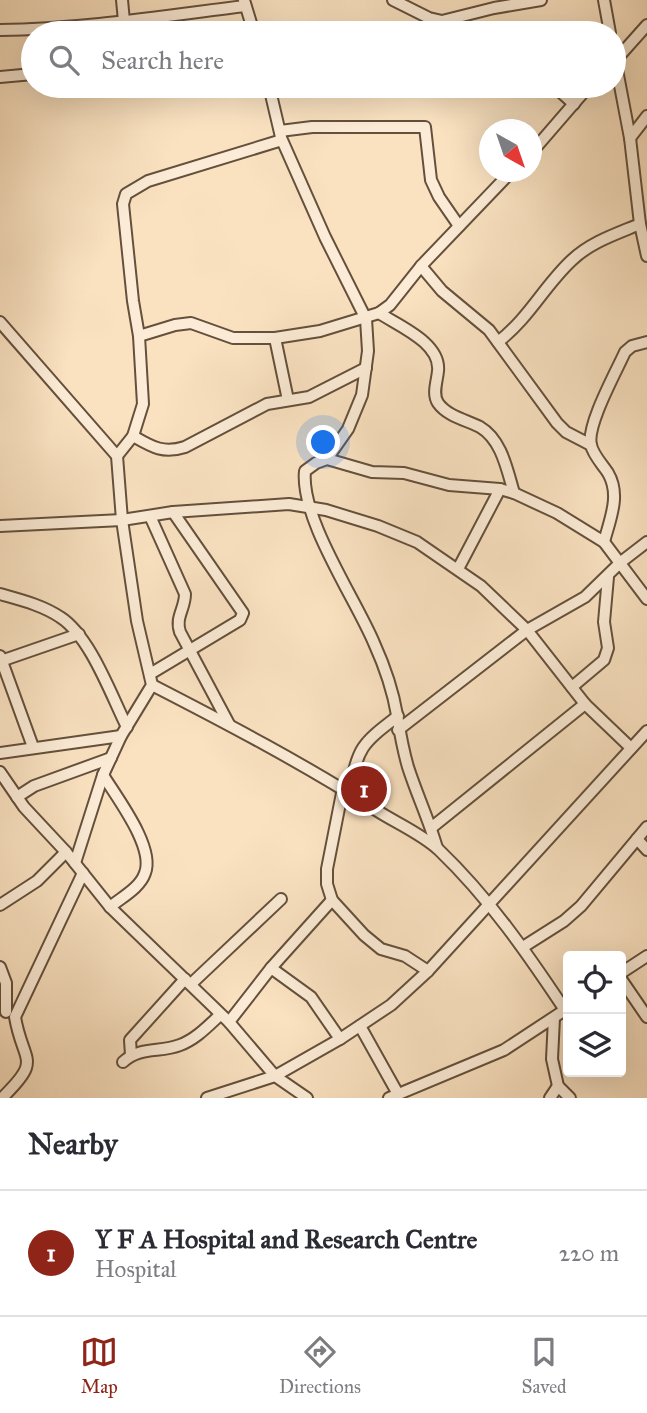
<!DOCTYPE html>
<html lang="en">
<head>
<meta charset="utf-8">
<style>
	:root { --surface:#fff; --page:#f2f2f3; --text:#2b2b33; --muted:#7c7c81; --line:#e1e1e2; --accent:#8f2418 }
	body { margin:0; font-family:"IM FELL Great Primer",serif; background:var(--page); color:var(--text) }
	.controls { position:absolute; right:21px; bottom:21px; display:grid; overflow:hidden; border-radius:7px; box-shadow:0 7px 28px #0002 }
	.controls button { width:63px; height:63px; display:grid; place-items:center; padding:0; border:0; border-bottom:2px solid var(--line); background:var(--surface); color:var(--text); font:35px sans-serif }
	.compass { position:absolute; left:479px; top:119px; width:63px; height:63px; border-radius:50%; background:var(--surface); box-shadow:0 7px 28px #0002; rotate:140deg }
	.you { position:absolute; left:324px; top:443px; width:24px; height:24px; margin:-18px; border:5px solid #fff; border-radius:50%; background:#1a73e8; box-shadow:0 0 0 10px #1a73e833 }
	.badge { display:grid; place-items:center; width:46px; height:46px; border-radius:50%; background:var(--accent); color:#fff; font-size:23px; font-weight:700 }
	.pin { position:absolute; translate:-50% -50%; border:4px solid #fff; box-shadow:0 2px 7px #0006 }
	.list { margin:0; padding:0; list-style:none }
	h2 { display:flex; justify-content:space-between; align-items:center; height:91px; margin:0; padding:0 28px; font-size:30px }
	h2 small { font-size:23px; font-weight:400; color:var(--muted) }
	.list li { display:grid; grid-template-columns:46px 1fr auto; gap:21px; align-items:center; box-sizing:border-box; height:126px; padding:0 28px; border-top:2px solid var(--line) }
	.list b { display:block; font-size:26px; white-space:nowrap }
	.list p { margin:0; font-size:23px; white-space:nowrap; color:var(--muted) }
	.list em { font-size:23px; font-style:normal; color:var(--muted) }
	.icon { flex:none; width:38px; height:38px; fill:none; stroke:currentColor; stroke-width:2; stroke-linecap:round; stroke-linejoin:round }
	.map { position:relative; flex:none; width:647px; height:1098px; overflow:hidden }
	.search { position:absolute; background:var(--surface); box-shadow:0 7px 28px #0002; left:21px; right:21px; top:21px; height:77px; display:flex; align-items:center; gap:18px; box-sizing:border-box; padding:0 24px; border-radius:38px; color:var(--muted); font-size:26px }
	.sheet { height:217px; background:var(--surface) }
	nav { display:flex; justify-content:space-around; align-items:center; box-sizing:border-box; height:98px; border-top:2px solid var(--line); background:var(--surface); font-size:19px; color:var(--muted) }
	nav a { display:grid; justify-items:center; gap:4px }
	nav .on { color:var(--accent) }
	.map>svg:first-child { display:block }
</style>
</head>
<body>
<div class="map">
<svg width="647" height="1098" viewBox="0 0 647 1098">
	<rect width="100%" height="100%" fill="#fae2c1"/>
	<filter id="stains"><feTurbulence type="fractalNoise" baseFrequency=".00286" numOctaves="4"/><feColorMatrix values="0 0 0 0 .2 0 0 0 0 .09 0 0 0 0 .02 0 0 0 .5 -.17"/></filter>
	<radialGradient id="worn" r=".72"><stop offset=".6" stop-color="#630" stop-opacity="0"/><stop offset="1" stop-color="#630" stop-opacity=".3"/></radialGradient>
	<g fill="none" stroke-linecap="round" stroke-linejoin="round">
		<defs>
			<g id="minor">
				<polyline points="122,0 124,21"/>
				<polyline points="244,0 254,33"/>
				<polyline points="393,0 429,18 442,21 494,8 541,0"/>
				<polyline points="604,0 610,33"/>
				<path d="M0,30c82,-1 164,-14 245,-24"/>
				<polyline points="614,54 630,138 640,224 647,256"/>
				<polyline points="614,62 647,25"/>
				<polyline points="0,77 33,74"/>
				<polyline points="269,86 281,137"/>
				<polyline points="554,86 574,104"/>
				<polyline points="280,131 312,127 425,127 431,180 439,197 459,226"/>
				<polyline points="630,138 647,116"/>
				<polyline points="532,152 589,86"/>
				<polyline points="421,266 442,291 489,330 557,423 566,432 591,445"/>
				<path d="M379,313c20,13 62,30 59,58 -1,11 -6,23 0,32 9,13 28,17 42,24 22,13 27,43 34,66"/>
				<polyline points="0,322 117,456 122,520 137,621 152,685 121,736 103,775 75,863"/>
				<polyline points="139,336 133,301 123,204 126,194 148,181 282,140 325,237 366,319 368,351 362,395 348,429 327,459"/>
				<polyline points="275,338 288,400"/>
				<path d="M498,342c32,-25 46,-56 74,-82 19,-18 44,-26 68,-36"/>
				<path d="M133,436c19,11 30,18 52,11l82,-43 42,-7 57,-29"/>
				<polyline points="117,456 133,436 143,404 139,336 175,325 191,323 233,338 275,338 320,331 379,313 390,305 421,266 511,172"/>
				<path d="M150,516l35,78c0,15 -10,23 -5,38l49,92"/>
				<polyline points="0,526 122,520 173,512 289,504 326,510 378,526 417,542 481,586 527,630 585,704 631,748"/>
				<path d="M604,542c6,-23 17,-47 4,-69 -5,-8 -15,-18 -17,-28 -5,-19 25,-73 34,-93l7,-6 15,-4"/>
				<polyline points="458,569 500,489"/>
				<path d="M0,594c21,6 42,11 60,23 30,19 51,78 67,110"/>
				<polyline points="0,656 33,747"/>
				<polyline points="1,661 79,634"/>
				<polyline points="150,674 240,620 243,613 173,512"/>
				<path d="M152,685c76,39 152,79 224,125 20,13 46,24 63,40 50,48 88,103 126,160"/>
				<polyline points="572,687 604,660 608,648 604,622 608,577"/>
				<polyline points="398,730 527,630 585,597 621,562 647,542"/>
				<polyline points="0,753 121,736"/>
				<polyline points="0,772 24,807 66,852 110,907 229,1022 275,1076 307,1098"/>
				<path d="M103,775c14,23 52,72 42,98 -5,15 -23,24 -35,34"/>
				<polyline points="343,788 327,869 327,884 332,900 364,935 381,949 405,956 428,971"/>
				<path d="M349,793c10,-47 11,-48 49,-77"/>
				<polyline points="17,797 34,786 111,758"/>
				<polyline points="431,828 585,704"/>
				<polyline points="637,839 647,850"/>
				<path d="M437,848c-8,-28 -20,-53 -29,-81 -5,-17 -8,-34 -11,-52 -4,-24 -13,-50 -23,-72 -19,-45 -74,-125 -69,-172l11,-8 11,-4 45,13 32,1 45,12 51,4 14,4 43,20 47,29 43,57"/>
				<polyline points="0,905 37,881 66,852"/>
				<polyline points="523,947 564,921 581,906 647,827"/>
				<polyline points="0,967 6,983 6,1012"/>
				<polyline points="271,968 311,997 340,1039"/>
				<polyline points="621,973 647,956"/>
				<polyline points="621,979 647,1017"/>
				<polyline points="191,984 281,899"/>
				<polyline points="554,1018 552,1059 558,1086 570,1098"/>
				<polyline points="229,1022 271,968 332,900"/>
				<polyline points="360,1026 398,1094"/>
				<polyline points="131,1055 130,1040 185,979"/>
				<path d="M123,1062c17,-16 37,-9 57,-17 16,-6 28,-19 40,-30"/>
				<path d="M2,1098c41,-40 21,-34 13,-81l68,-144"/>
				<polyline points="207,1098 275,1076 340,1039 391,1005 428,971 647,731"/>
				<polyline points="389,1098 504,1050 568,1008"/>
				<polyline points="550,1098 558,1086"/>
			</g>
		</defs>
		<use href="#minor" stroke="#64503c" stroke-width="14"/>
		<use href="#minor" stroke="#fcecd7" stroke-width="10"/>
	</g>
	<polygon fill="#bd7e69" stroke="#321f10" stroke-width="2" points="372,781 365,794 358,789 359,787"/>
	<polygon fill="#dc927a" stroke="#321f10" stroke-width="2" points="365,777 372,781 366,791 359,787"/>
	<rect width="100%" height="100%" filter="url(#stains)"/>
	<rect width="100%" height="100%" fill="url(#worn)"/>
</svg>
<div class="controls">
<button><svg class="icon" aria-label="locate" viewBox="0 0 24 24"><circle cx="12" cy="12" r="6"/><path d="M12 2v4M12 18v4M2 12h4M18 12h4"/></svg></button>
<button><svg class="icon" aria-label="layers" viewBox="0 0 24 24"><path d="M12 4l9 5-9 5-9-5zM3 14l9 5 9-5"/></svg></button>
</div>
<svg class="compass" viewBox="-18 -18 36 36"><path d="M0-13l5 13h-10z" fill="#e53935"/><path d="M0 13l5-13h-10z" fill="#7c7c81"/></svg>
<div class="you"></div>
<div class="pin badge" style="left:364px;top:789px">1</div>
<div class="search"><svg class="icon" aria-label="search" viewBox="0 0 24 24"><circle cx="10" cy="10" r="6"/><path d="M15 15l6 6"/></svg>Search here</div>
</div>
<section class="sheet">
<h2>Nearby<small></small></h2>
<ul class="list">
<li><span class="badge">1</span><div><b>Y F A Hospital and Research Centre</b><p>Hospital</p></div><em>220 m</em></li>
</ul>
</section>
<nav>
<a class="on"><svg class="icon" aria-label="map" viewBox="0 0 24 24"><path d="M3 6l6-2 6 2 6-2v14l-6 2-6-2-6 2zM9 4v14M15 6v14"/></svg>Map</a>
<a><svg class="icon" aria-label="directions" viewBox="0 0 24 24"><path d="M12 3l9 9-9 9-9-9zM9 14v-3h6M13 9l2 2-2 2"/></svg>Directions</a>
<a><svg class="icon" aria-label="saved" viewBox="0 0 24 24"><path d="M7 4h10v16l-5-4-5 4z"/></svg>Saved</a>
</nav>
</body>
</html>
